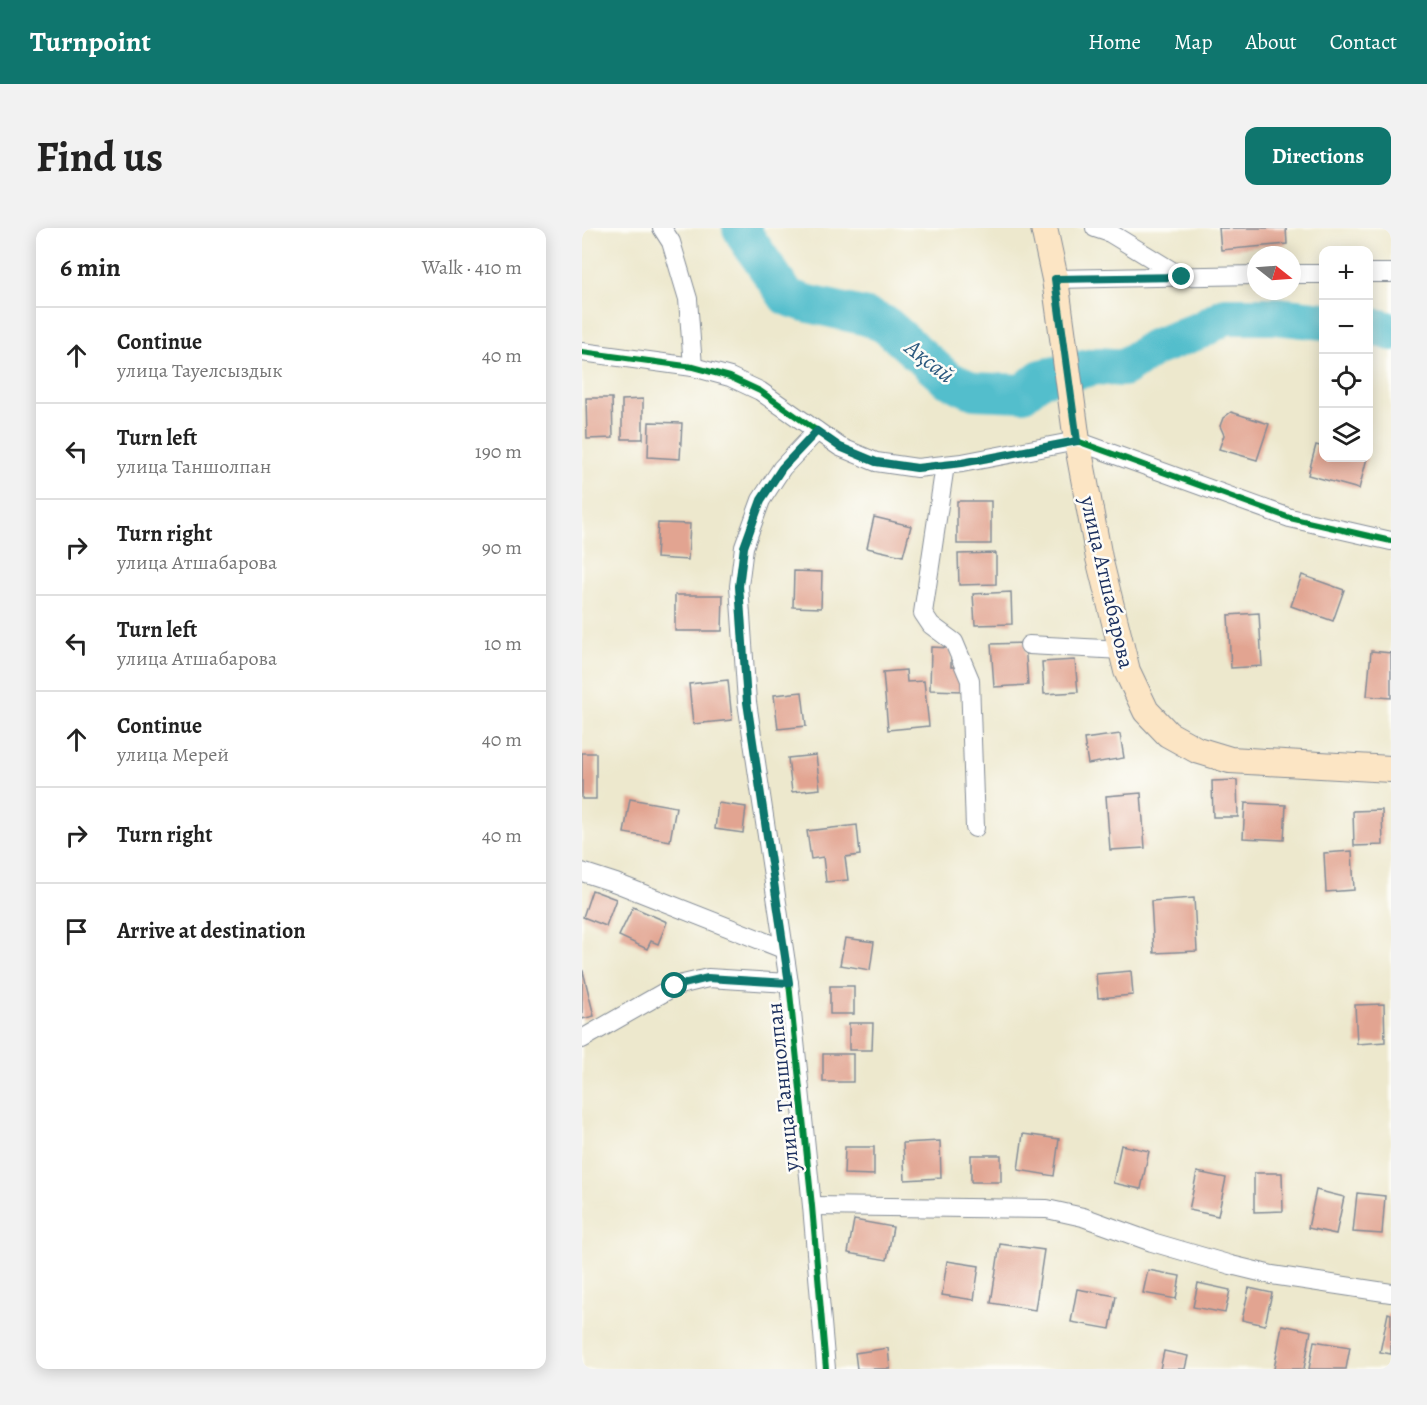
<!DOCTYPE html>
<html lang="en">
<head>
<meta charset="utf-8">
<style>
	:root { --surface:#fff; --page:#f2f2f2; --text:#222; --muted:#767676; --line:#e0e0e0; --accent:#0f766e }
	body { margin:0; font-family:Alegreya,serif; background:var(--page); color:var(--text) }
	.controls { position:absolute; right:18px; top:18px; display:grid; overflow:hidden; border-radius:12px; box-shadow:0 3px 15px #0003 }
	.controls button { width:54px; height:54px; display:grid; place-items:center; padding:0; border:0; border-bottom:2px solid var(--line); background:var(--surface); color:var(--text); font:30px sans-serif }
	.compass { position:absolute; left:665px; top:18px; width:54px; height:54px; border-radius:50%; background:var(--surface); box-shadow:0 3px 15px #0003; rotate:107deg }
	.stop { position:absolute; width:18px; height:18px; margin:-14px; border:4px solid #0f766e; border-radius:50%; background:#fff }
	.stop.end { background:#0f766e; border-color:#fff; box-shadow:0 2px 6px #0008 }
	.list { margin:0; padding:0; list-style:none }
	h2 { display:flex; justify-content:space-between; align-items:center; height:78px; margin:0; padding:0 24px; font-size:26px }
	h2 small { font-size:20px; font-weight:400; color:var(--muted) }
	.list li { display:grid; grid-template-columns:39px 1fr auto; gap:18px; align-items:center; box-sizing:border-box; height:96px; padding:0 24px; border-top:2px solid var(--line) }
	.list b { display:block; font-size:22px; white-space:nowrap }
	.list p { margin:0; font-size:20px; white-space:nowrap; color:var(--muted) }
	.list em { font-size:20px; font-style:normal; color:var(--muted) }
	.icon { flex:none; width:33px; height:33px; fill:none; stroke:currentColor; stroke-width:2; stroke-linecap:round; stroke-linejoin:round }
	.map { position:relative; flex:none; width:809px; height:1141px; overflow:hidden; border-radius:12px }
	header { display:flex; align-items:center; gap:36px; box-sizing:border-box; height:84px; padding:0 30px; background:var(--accent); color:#fff }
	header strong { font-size:28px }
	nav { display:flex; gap:33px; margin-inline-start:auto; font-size:21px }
	.intro { display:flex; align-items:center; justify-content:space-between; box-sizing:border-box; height:144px; padding:0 36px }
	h1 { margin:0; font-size:42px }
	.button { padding:15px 27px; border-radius:12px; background:var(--accent); color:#fff; font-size:21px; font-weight:700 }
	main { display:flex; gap:36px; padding:0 36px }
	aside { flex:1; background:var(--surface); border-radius:12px; box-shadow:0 3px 15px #0003 }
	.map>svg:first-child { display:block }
</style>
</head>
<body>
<header>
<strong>Turnpoint</strong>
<nav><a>Home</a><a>Map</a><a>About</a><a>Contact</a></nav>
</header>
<div class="intro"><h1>Find us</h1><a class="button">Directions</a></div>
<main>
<aside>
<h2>6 min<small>Walk · 410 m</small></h2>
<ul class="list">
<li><svg class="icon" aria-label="ahead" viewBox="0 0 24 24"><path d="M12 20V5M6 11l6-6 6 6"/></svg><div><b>Continue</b><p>улица Тауелсыздык</p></div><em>40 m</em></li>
<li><svg class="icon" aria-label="left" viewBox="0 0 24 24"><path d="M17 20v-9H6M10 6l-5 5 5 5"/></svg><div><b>Turn left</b><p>улица Таншолпан</p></div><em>190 m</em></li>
<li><svg class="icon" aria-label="right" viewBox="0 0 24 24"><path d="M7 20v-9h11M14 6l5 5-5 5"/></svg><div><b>Turn right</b><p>улица Атшабарова</p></div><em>90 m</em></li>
<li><svg class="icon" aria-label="left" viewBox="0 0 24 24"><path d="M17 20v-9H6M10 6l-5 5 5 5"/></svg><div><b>Turn left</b><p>улица Атшабарова</p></div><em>10 m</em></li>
<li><svg class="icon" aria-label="ahead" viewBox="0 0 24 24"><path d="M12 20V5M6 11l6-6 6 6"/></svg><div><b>Continue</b><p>улица Мерей</p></div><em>40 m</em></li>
<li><svg class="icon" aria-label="right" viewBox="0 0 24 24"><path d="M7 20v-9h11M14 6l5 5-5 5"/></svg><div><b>Turn right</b></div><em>40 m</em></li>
<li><svg class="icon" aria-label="arrive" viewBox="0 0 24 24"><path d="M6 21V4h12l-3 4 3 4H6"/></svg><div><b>Arrive at destination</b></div></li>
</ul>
</aside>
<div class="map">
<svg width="809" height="1141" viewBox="0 0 809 1141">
	<rect width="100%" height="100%" fill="#fdfcf7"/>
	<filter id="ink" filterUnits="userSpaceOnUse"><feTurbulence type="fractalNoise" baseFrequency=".0167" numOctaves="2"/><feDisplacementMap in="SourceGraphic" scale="12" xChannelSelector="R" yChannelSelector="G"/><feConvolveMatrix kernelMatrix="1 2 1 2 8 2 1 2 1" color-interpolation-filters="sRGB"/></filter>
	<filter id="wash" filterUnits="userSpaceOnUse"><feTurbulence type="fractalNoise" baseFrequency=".008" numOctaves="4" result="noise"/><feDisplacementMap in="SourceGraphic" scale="24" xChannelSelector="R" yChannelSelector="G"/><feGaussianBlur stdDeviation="1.35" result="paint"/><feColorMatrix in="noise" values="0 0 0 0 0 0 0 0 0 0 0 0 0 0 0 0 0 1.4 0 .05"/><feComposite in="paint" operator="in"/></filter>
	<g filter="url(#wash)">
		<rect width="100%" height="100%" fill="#ede8cd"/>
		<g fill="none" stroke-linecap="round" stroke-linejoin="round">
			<g stroke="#52becc" stroke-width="38">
				<polyline points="159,0 165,11 205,69 223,75 285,89 304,97 365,151 392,163 441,165 459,150 516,138 541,140 572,120 621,101 643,88 694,88 742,93"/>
				<polyline points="786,99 799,100 809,104"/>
			</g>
		</g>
		<g id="blocks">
			<g fill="#e2a491">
				<polygon points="637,0 704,0 705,16 639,22"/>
				<polygon points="4,170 30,170 31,210 5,211"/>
				<polygon points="61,171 61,211 40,211 40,172"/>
				<polygon points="649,184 687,196 675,232 637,221 642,207 638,198 641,190"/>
				<polygon points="67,194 100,195 98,231 66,229"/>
				<polygon points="734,217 742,219 742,230 785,230 777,261 726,247"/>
				<rect x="375" y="273" width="34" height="43"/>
				<polygon points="292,289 329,298 321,328 285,320"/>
				<polygon points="76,295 108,296 106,332 74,330"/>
				<polygon points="414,325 414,356 377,357 376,326"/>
				<polygon points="212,343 240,344 239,380 211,379"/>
				<polygon points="720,347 762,362 751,393 709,378"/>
				<polygon points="429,364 430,396 393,397 391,366"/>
				<polygon points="93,367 141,367 140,403 93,403"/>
				<polygon points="677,385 680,438 649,440 646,387"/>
				<polygon points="443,415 446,457 412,459 409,416"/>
				<polygon points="349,419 369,420 369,439 381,439 381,463 348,462"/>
				<polygon points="789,423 809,425 809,470 785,468"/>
				<polygon points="493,432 496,464 462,466 460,434"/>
				<polygon points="324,442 325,454 342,453 347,498 306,502 301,444"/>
				<polygon points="146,452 150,492 111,496 107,456"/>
				<polygon points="220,464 224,498 196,501 192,467"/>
				<polygon points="538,506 542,530 506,536 502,511"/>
				<rect x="0" y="525" width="14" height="46"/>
				<polygon points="234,527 238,561 210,564 206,530"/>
				<polygon points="655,552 656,589 631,589 630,553"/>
				<polygon points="559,565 563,620 528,622 524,568"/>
				<polygon points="48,571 94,579 88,613 42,605"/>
				<polygon points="136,575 164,579 161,605 133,601"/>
				<polygon points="663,575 704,577 702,612 661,610"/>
				<polygon points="800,582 801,617 772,618 771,583"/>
				<polygon points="275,597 278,627 263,629 266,652 244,654 241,629 229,631 225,603"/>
				<polygon points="770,623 772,662 744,664 742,625"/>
				<polygon points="10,662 34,671 24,698 1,689"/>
				<polygon points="612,670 615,723 572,725 569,673"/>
				<polygon points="51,679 85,694 76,716 69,713 65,721 37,708"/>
				<polygon points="263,710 292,714 288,742 258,737"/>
				<polygon points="1,743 12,788 0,791 0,744"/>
				<polygon points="549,743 551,767 516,770 514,746"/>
				<rect x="248" y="758" width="24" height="28"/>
				<polygon points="802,776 803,814 775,816 773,777"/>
				<polygon points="267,795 291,795 290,822 267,822"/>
				<rect x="241" y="826" width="30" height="28"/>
				<polygon points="441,906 477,911 472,948 436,942"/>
				<polygon points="358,913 359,950 323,952 321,915"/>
				<polygon points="539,917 567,923 559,961 531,955"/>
				<polygon points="263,919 292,919 292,947 262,946"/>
				<rect x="389" y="927" width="30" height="27"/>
				<polygon points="615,944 644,950 636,988 607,982"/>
				<polygon points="672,945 700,945 701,983 672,984"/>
				<polygon points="734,962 762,969 754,1006 726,1000"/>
				<polygon points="775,965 803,968 800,1006 771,1004"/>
				<polygon points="272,992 311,999 305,1032 266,1025"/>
				<polygon points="418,1016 462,1022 453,1082 409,1075"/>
				<polygon points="365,1033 397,1038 392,1072 360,1067"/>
				<polygon points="566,1042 598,1048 594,1071 561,1065"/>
				<polygon points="616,1055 648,1062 643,1085 611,1079"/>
				<polygon points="667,1060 690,1065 683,1097 660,1092"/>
				<polygon points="495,1061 534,1068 528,1101 489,1094"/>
				<polygon points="806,1085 809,1086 809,1126 798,1124"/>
				<polygon points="700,1097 729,1103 722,1141 692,1141"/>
				<polygon points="732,1113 768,1119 764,1141 727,1141"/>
				<polygon points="306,1120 308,1141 275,1141 273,1125"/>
				<polygon points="582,1123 606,1128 603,1141 578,1141"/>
			</g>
		</g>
	</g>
	<g filter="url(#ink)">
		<use href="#blocks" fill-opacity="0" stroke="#848c96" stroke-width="1.5"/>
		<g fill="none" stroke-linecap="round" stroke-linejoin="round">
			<defs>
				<g id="minor">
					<polyline points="80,0 89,14 106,71 111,139"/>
					<polyline points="513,0 528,5 600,49"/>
					<polyline points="786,45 809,45"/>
					<polyline points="710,46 742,46"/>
					<polyline points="473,51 674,47"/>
					<polyline points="0,124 111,139 148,149 178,163 258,219 294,234 335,240 380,235 495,213 708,290 809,313"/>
					<polyline points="235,203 200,240 179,272 162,319 157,358 165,474 207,755 230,978 244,1141"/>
					<polyline points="363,237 341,385 349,397 372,414 388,452 393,600"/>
					<polyline points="447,417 540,422"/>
					<polyline points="0,644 34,655 201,721"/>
					<polyline points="0,811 93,758 126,750 207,755"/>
					<polyline points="230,978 465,981 501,989 570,1014 649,1037 690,1047 809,1065"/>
				</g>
				<polyline id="secondary" points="462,0 473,51 495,213 517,330 545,443 564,483 586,506 615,522 648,532 809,541"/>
			</defs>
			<use href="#minor" stroke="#848c96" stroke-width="20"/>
			<use href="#secondary" stroke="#848c96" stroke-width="28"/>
			<use href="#minor" stroke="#fff" stroke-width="18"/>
			<use href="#secondary" stroke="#fce5c4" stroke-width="26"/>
			<defs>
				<g id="cycleway">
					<polyline points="0,124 111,139 148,149 178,163 258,219 294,234 335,240 380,235 495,213 708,290 809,313"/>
					<polyline points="235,203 200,240 179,272 162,319 157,358 165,474 207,755 230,978 244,1141"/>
				</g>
			</defs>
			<use href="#cycleway" stroke="#fdfcf7" stroke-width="10"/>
			<use href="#cycleway" stroke="#00873e" stroke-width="6"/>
		</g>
	</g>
	<g fill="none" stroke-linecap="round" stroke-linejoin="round" filter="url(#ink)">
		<polyline stroke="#0f766e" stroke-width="8" points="93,758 126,750 207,755 165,474 157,358 162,319 179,272 200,240 235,203 258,219 294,234 335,240 380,235 495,213 473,51 600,49"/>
	</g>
	<g text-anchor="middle" stroke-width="5" stroke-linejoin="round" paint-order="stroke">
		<g font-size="22" fill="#1b2f5e" stroke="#fdfcf7">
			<text transform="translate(526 354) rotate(77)" y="8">улица Атшабарова</text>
			<text transform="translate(200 859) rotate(-96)" y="8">улица Таншолпан</text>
		</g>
		<g font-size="24" font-style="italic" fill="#2c5a7f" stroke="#fdfcf7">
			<text transform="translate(348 133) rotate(38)" y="8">Ақсай</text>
		</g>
	</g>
</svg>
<div class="controls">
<button>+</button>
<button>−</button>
<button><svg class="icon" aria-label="locate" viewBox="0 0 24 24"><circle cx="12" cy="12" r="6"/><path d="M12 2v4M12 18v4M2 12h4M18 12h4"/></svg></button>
<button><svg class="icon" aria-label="layers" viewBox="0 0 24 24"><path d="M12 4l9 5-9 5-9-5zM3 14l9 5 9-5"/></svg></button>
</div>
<svg class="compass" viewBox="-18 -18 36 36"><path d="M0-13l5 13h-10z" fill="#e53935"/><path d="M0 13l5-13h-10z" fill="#767676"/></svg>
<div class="stop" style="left:93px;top:758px"></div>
<div class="stop end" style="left:600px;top:49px"></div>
</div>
</main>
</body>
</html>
